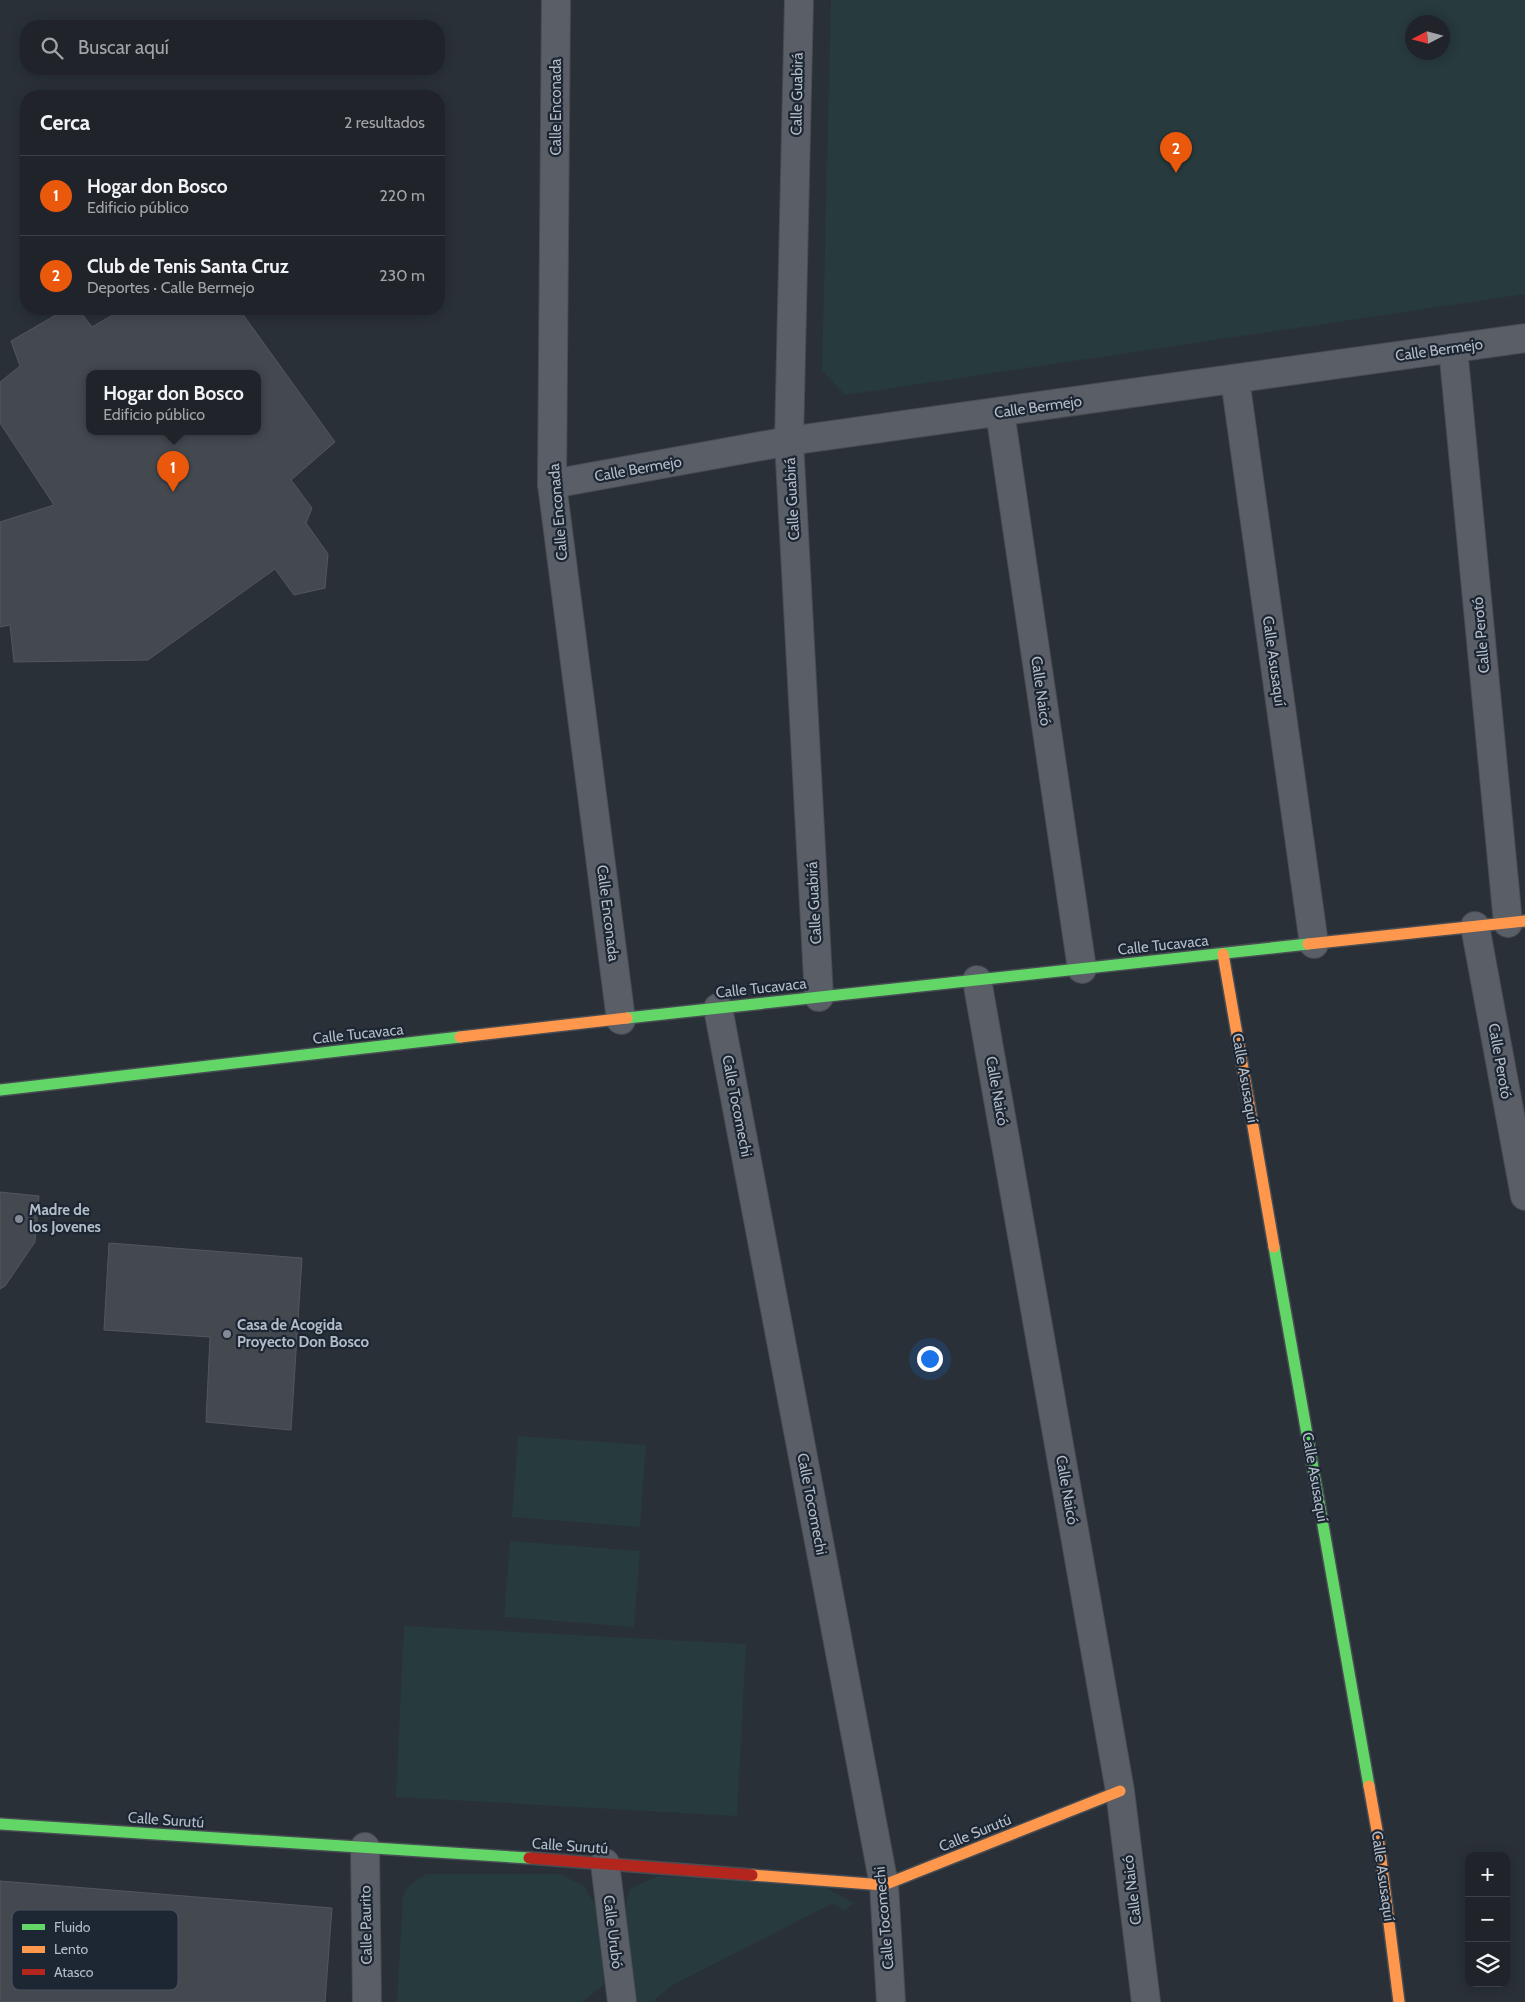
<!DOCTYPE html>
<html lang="es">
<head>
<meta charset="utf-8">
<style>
	:root { --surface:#20242a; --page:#2d3036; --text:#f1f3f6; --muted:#a2a4a8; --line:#3d4147; --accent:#ea580c }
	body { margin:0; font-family:Cabin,sans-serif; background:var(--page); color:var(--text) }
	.controls { position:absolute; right:15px; bottom:15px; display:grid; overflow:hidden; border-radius:10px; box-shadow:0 2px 12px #0003 }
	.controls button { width:45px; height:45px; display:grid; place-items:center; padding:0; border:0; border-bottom:1px solid var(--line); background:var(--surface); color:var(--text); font:25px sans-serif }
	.compass { position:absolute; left:1405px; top:15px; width:45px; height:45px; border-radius:50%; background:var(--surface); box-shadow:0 2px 12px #0003; rotate:264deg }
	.you { position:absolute; left:929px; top:1358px; width:18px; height:18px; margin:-12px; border:4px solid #fff; border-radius:50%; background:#1a73e8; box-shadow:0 0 0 8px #1a73e833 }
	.badge { display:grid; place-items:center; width:32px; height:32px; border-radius:50%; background:var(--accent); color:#fff; font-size:16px; font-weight:700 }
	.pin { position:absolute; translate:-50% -41px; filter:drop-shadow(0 1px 2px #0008) }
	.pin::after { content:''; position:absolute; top:26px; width:18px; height:15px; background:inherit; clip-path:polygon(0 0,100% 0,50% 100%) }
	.popup { position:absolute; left:86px; top:370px; width:175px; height:65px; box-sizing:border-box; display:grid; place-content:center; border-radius:10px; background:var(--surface); filter:drop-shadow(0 1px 4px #0005); font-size:16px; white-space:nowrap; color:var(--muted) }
	.popup b { font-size:19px; color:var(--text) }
	.popup::after { content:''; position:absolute; left:50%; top:100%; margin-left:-10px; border:10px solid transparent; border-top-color:var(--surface) }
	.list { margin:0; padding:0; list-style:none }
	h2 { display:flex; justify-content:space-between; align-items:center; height:65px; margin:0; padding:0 20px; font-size:21px }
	h2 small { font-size:16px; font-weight:400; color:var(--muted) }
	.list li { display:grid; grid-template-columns:32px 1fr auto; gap:15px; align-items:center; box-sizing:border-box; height:80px; padding:0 20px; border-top:1px solid var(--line) }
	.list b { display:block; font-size:19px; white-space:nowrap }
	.list p { margin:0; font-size:16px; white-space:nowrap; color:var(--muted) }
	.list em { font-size:16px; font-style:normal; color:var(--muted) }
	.icon { flex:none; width:28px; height:28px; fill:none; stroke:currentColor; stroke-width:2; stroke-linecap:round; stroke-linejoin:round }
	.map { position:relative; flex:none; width:1525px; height:2002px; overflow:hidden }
	.search { position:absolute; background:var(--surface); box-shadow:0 2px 12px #0003; left:20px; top:20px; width:425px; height:55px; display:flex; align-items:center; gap:12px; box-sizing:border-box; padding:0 18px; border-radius:20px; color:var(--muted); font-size:19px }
	.panel { position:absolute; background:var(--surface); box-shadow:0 2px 12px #0003; left:20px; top:90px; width:425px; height:225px; border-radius:20px }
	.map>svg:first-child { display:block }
</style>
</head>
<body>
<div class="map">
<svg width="1525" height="2002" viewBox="0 0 1525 2002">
	<rect width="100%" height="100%" fill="#2a3038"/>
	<g fill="#273a3e" fill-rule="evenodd">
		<path d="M831,0h694v294l-680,101 -23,-25zM1442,22v30h-30v-30z"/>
		<polygon points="518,1436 646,1445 640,1527 512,1517"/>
		<polygon points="510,1541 640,1551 634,1627 504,1617"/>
		<polygon points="404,1626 746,1644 737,1816 396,1797"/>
		<polygon points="426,1874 559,1874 583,1885 597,1907 604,1985 582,2002 397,2002 403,1896 408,1887"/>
		<path d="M658,1876l163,9 33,18 -10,8 -11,-8 -160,82 -18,14v3h-20c-4,-34 -18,-83 -4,-114z"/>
	</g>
	<g fill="#444950" stroke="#52575f" fill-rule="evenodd">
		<path d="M66,309h12l14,18 31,-18h116l96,133 -44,38 21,28 -6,15 22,31 -3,34 -31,7 -19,-26 -127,91 -134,2 -4,-37 -10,2v-105l54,-17 -54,-82v-41l20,-16 -9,-25zM89,373h168v58h-168z"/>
		<polygon points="0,1192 39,1196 35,1242 5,1286 0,1289"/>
		<polygon points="109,1243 302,1258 291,1430 206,1422 210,1337 104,1330"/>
		<polygon points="0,1881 332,1908 325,2002 0,2002"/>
	</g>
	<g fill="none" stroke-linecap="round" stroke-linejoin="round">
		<defs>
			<g id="street">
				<polyline points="556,0 552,484 621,1020"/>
				<polyline points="799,0 789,441 819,997"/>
				<polyline points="1453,348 1508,923"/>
				<polyline points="1235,379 1314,944"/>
				<polyline points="1000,412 1082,969"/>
				<polyline points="552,484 789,441 1525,338"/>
				<polyline points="1475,926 1525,1196"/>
				<polyline points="977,980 1120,1791 1146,2002"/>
				<polyline points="718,1008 884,1885 891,2002"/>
				<polyline points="365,1847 367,2002"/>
				<polyline points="605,1863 622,2002"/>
			</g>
			<g id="fast">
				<polyline points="627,1018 1308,944"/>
				<polyline points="0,1090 460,1037"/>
				<polyline points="1274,1247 1369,1786"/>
				<polyline points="0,1824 529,1858"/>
			</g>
			<g id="slow">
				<polyline points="1308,944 1525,921"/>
				<polyline points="1223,954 1274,1247"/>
				<polyline points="460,1037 627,1018"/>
				<polyline points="1369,1786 1378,1836 1399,2002"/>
				<polyline points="752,1875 884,1885 1120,1791"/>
			</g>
			<polyline id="jam" points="529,1858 752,1875"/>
		</defs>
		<use href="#street" stroke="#484c53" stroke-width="30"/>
		<use href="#fast" stroke="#484c53" stroke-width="14"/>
		<use href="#slow" stroke="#484c53" stroke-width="14"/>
		<use href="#jam" stroke="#484c53" stroke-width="14"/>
		<use href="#street" stroke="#5a5e66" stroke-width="28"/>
		<use href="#fast" stroke="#63d668" stroke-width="11"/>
		<use href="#slow" stroke="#ff974d" stroke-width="11"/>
		<use href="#jam" stroke="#b3261e" stroke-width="11"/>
	</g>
	<g fill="#848b96" stroke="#1d2633" stroke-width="2">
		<circle cx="19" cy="1219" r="5"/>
		<circle cx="227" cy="1334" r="5"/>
	</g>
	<g text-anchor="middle" stroke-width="4.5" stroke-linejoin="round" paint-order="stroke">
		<g font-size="15" fill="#b4bcc9" stroke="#1d2633">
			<text transform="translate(797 94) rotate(-89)" y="5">Calle Guabirá</text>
			<text transform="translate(556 107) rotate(-90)" y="5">Calle Enconada</text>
			<text transform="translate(1439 350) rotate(-8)" y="5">Calle Bermejo</text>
			<text transform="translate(1038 407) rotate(-8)" y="5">Calle Bermejo</text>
			<text transform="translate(638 469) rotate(-10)" y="5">Calle Bermejo</text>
			<text transform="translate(792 499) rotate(-93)" y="5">Calle Guabirá</text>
			<text transform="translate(558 512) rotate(-95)" y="5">Calle Enconada</text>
			<text transform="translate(1481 635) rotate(-95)" y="5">Calle Perotó</text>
			<text transform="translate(1274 661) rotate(82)" y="5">Calle Asusaquí</text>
			<text transform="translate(1041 691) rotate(82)" y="5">Calle Naicó</text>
			<text transform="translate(814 903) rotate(-93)" y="5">Calle Guabirá</text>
			<text transform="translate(608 913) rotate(83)" y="5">Calle Enconada</text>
			<text transform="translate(1163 945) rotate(-6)" y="5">Calle Tucavaca</text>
			<text transform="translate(761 988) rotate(-6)" y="5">Calle Tucavaca</text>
			<text transform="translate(358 1034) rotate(-6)" y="5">Calle Tucavaca</text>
			<text transform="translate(1500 1061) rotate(80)" y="5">Calle Perotó</text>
			<text transform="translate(1245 1078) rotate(80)" y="5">Calle Asusaquí</text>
			<text transform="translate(997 1091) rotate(80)" y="5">Calle Naicó</text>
			<text transform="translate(737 1106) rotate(79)" y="5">Calle Tocomechi</text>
			<text transform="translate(1315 1477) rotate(80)" y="5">Calle Asusaquí</text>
			<text transform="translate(1067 1490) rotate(80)" y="5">Calle Naicó</text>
			<text transform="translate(812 1504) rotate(79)" y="5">Calle Tocomechi</text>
			<text transform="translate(166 1820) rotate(4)" y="5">Calle Surutú</text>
			<text transform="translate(975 1833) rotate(-22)" y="5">Calle Surutú</text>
			<text transform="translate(570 1846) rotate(4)" y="5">Calle Surutú</text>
			<text transform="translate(1383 1876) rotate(82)" y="5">Calle Asusaquí</text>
			<text transform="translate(1132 1890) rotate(-97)" y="5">Calle Naicó</text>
			<text transform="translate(884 1918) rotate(-95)" y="5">Calle Tocomechi</text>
			<text transform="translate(366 1925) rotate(-91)" y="5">Calle Paurito</text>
			<text transform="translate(613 1932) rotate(83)" y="5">Calle Urubó</text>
		</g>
		<g font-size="15" font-weight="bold" fill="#b4bcc9" stroke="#1d2633" text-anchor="start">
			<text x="29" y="1215">Madre de<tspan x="29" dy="17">los Jovenes</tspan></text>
			<text x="237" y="1330">Casa de Acogida<tspan x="237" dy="17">Proyecto Don Bosco</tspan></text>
		</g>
	</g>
	<rect x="12" y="1910" width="166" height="80" rx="8" fill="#1d2633" stroke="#4a5360" stroke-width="1"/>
	<rect x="22" y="1924" width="23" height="6" fill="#63d668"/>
	<rect x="22" y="1946" width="23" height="7" fill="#ff974d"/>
	<rect x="22" y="1969" width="23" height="6" fill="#b3261e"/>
	<g font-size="14" fill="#b4bcc9">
		<text x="54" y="1932">Fluido</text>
		<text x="54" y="1954">Lento</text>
		<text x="54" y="1977">Atasco</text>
	</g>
</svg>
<div class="controls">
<button>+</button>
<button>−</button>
<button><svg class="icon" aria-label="layers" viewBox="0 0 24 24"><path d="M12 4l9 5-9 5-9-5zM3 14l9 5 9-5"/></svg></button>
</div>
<svg class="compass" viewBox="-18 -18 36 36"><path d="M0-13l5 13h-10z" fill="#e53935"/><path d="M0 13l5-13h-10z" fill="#a2a4a8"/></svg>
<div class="you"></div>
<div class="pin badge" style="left:173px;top:492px">1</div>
<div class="popup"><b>Hogar don Bosco</b>Edificio público</div>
<div class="pin badge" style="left:1176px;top:173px">2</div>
<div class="search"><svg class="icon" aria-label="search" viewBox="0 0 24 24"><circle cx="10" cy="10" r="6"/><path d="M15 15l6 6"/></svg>Buscar aquí</div>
<section class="panel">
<h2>Cerca<small>2 resultados</small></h2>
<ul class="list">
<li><span class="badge">1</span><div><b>Hogar don Bosco</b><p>Edificio público</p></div><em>220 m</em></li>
<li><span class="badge">2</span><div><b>Club de Tenis Santa Cruz</b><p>Deportes · Calle Bermejo</p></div><em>230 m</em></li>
</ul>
</section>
</div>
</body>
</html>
